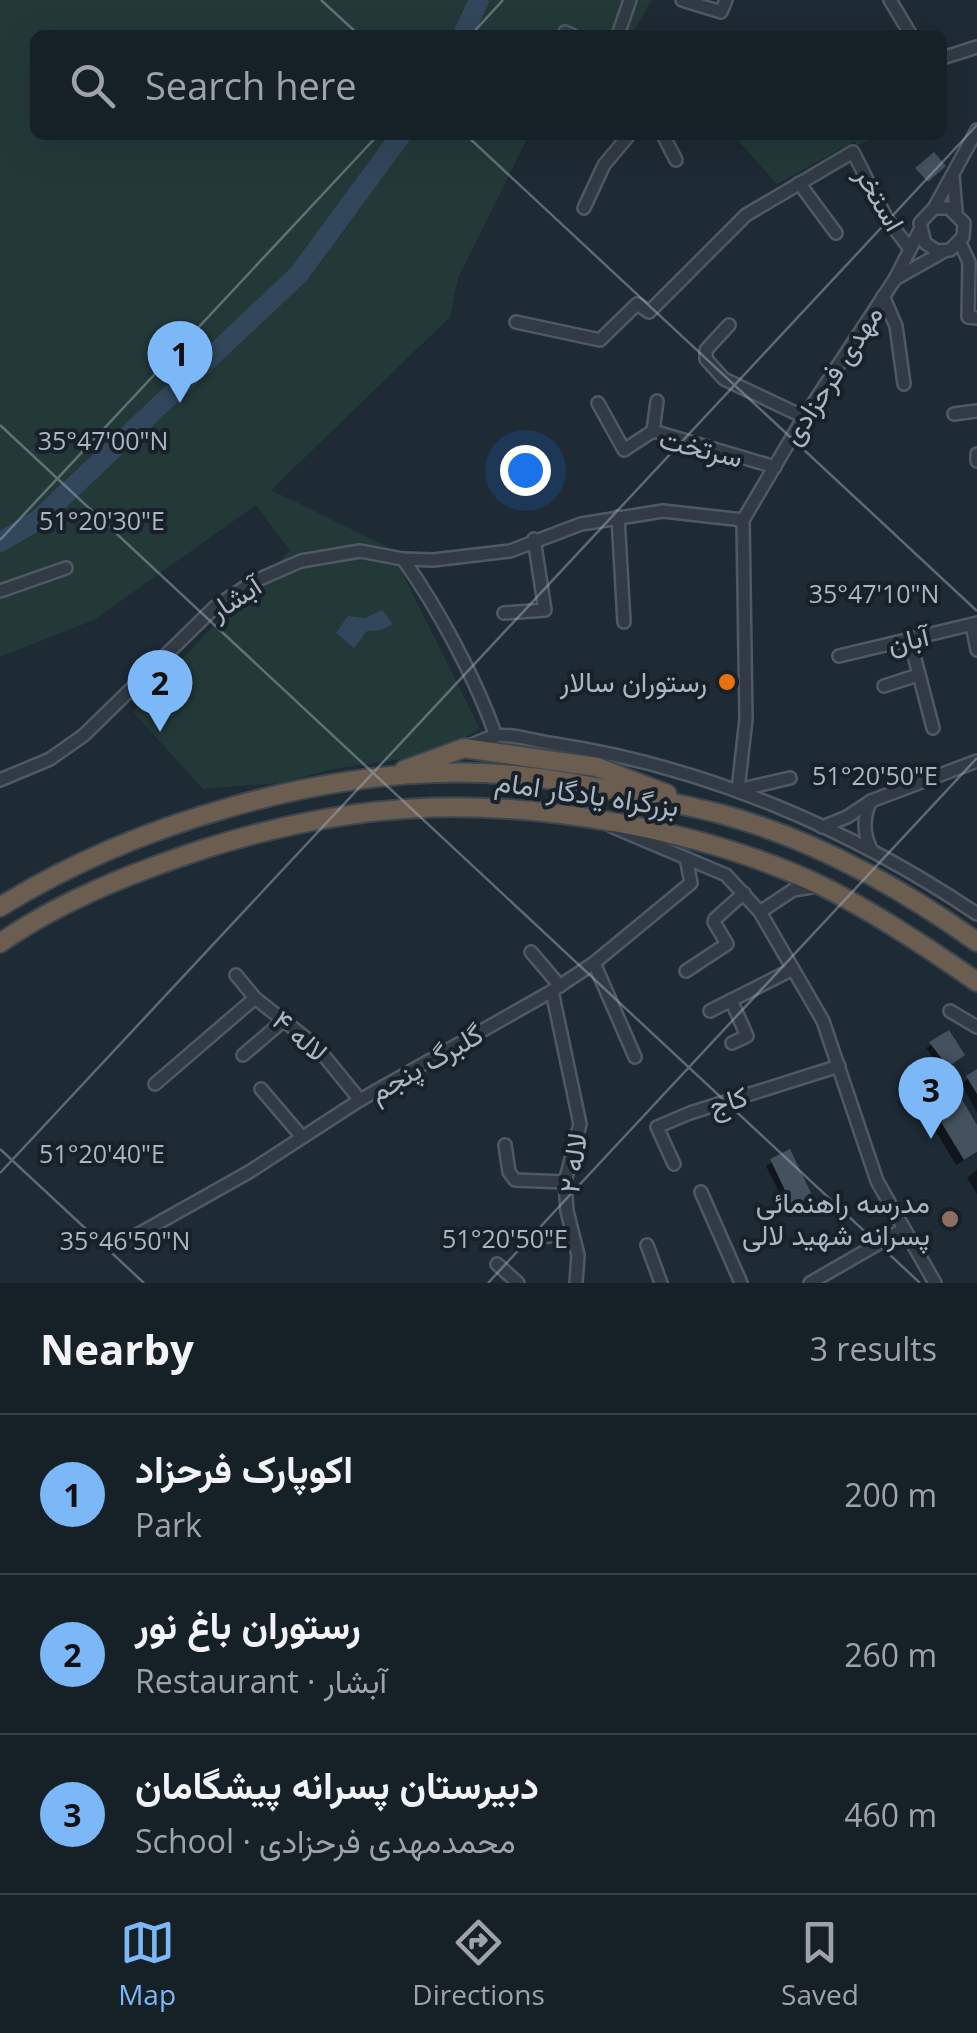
<!DOCTYPE html>
<html lang="en">
<head>
<meta charset="utf-8">
<style>
	:root { --surface:#162027; --page:#1f282f; --text:#f1f3f6; --muted:#9ea3a7; --line:#353e44; --accent:#7cb7f7 }
	body { margin:0; font-family:"Open Sans",Vazirmatn,sans-serif; background:var(--page); color:var(--text) }
	.you { position:absolute; left:525px; top:470px; width:35px; height:35px; margin:-25px; border:8px solid #fff; border-radius:50%; background:#1a73e8; box-shadow:0 0 0 15px #1a73e833 }
	.badge { display:grid; place-items:center; width:65px; height:65px; border-radius:50%; background:var(--accent); color:#111; font-size:32px; font-weight:700 }
	.pin { position:absolute; translate:-50% -82px; filter:drop-shadow(0 2px 5px #0008) }
	.pin::after { content:''; position:absolute; top:52px; width:35px; height:30px; background:inherit; clip-path:polygon(0 0,100% 0,50% 100%) }
	.list { margin:0; padding:0; list-style:none }
	h2 { display:flex; justify-content:space-between; align-items:center; height:130px; margin:0; padding:0 40px; font-size:42px }
	h2 small { font-size:32px; font-weight:400; color:var(--muted) }
	.list li { display:grid; grid-template-columns:65px 1fr auto; gap:30px; align-items:center; box-sizing:border-box; height:160px; padding:0 40px; border-top:2px solid var(--line) }
	.list b { display:block; font-size:38px; white-space:nowrap }
	.list p { margin:0; font-size:32px; white-space:nowrap; color:var(--muted) }
	.list em { font-size:32px; font-style:normal; color:var(--muted) }
	.icon { flex:none; width:55px; height:55px; fill:none; stroke:currentColor; stroke-width:2; stroke-linecap:round; stroke-linejoin:round }
	.map { position:relative; flex:none; width:977px; height:1283px; overflow:hidden }
	.search { position:absolute; background:var(--surface); box-shadow:0 10px 40px #0002; left:30px; right:30px; top:30px; height:110px; display:flex; align-items:center; gap:25px; box-sizing:border-box; padding:0 35px; border-radius:15px; color:var(--muted); font-size:38px }
	.sheet { height:610px; background:var(--surface) }
	nav { display:flex; justify-content:space-around; align-items:center; box-sizing:border-box; height:140px; border-top:2px solid var(--line); background:var(--surface); font-size:28px; color:var(--muted) }
	nav a { display:grid; justify-items:center; gap:5px }
	nav .on { color:var(--accent) }
	.map>svg:first-child { display:block }
</style>
</head>
<body>
<div class="map">
<svg width="977" height="1283" viewBox="0 0 977 1283">
	<rect width="100%" height="100%" fill="#1e2a34"/>
	<g fill="#233938">
		<polygon points="0,0 652,0 631,35 35,35 35,135 529,135 458,278 450,317 271,490 390,548 480,729 446,749 414,757 334,769 279,783 203,789 133,712 223,615 290,551 256,505 94,620 0,657"/>
		<polygon points="733,135 878,135 857,146 854,142 777,184"/>
	</g>
	<polygon fill="#32475c" points="382,610 393,624 381,630 367,631 354,648 336,633 348,616 365,618"/>
	<g fill="#0007">
		<polygon points="949,1034 957,1060 942,1070 926,1048"/>
		<polygon points="977,1072 977,1112 961,1084"/>
		<polygon points="929,1101 977,1130 977,1153 956,1165 922,1108"/>
		<polygon points="789,1153 810,1196 788,1210 766,1166"/>
		<polygon points="977,1170 977,1194 967,1178"/>
	</g>
	<g fill="none" stroke-linecap="round" stroke-linejoin="round">
		<g stroke="#32475c" stroke-width="20">
			<polyline points="463,35 479,0"/>
			<polyline points="0,542 38,520 299,274 401,135"/>
		</g>
	</g>
	<g fill="#44515e">
		<polygon points="934,152 946,166 928,182 915,168"/>
		<polygon points="949,1030 965,1055 948,1067 929,1042"/>
		<polygon points="977,1069 977,1094 966,1076"/>
		<polygon points="953,1084 977,1125 977,1152 964,1160 927,1099"/>
		<polygon points="790,1149 813,1197 793,1207 770,1159"/>
	</g>
	<g fill="none" stroke-linecap="round" stroke-linejoin="round">
		<defs>
			<g id="minor">
				<polyline points="682,0 721,12 726,0"/>
				<polyline points="890,0 911,35"/>
				<polyline points="564,35 565,32 572,35"/>
				<polyline points="618,35 630,0"/>
				<polyline points="942,58 977,47"/>
				<polyline points="663,135 676,160"/>
				<polyline points="953,176 956,211"/>
				<polyline points="799,183 836,233"/>
				<polyline points="584,208 604,165 629,135"/>
				<polyline points="934,208 949,208 964,223 963,237 950,250 937,251 925,243 920,223 934,208 977,130"/>
				<polyline points="960,243 969,262 968,317 977,318"/>
				<polyline points="895,279 943,252"/>
				<polyline points="883,296 896,326 904,384"/>
				<polyline points="516,322 600,340 637,304 649,312 746,215 853,152 887,219 910,249"/>
				<polyline points="729,325 706,350 706,359 724,379 804,417"/>
				<polyline points="598,403 624,450 653,431 775,467"/>
				<polyline points="954,414 977,411"/>
				<polyline points="653,431 657,401"/>
				<polyline points="977,454 977,461"/>
				<polyline points="618,517 624,622"/>
				<polyline points="743,520 801,422 895,279 920,230"/>
				<path d="M403,559c36,51 72,118 93,177"/>
				<polyline points="0,591 66,568"/>
				<polyline points="504,613 545,610 534,539"/>
				<polyline points="972,625 977,650"/>
				<polyline points="910,640 933,728"/>
				<polyline points="839,656 977,623"/>
				<polyline points="884,686 918,675"/>
				<path d="M466,747c9,-3 19,-9 29,-11 17,-3 42,6 60,8 151,23 296,85 422,170"/>
				<polyline points="0,780 50,759 84,735 215,607 253,582 301,561 360,551 403,559 433,560 510,551 581,524 663,511 743,520"/>
				<polyline points="738,790 746,719 743,520"/>
				<polyline points="738,790 790,778"/>
				<polyline points="613,827 726,875 760,912 823,1021 877,1181 935,1283"/>
				<polyline points="822,827 847,817 871,801 977,761"/>
				<path d="M871,849c-8,-15 -8,-33 0,-48"/>
				<polyline points="760,912 793,890 818,886"/>
				<polyline points="531,952 560,986"/>
				<polyline points="594,963 635,1057"/>
				<polyline points="686,971 727,944 714,922 715,919 744,893"/>
				<polyline points="236,975 255,998 316,1046 360,1100"/>
				<polyline points="552,991 580,1124 565,1182 567,1211 578,1255 576,1283"/>
				<polyline points="731,1000 747,1036 732,1043"/>
				<polyline points="710,1011 791,970"/>
				<polyline points="950,1011 977,1027"/>
				<polyline points="243,1055 283,1021"/>
				<polyline points="155,1084 255,998"/>
				<polyline points="261,1089 302,1137"/>
				<polyline points="505,1145 509,1172 515,1180 565,1182"/>
				<polyline points="674,1164 657,1127 690,1113 839,1066"/>
				<polyline points="701,1192 741,1283"/>
				<polyline points="535,1238 572,1233"/>
				<polyline points="128,1240 249,1172 360,1100 552,991 594,963 691,883 686,858"/>
				<polyline points="647,1245 661,1283"/>
				<polyline points="497,1264 518,1283"/>
				<polyline points="810,1283 902,1230"/>
			</g>
			<g id="highway">
				<polyline points="404,770 464,748 597,767 667,794"/>
				<path d="M0,907c133,-83 325,-140 483,-134 52,2 105,12 157,23 27,6 54,11 81,18 92,25 179,73 256,128"/>
				<path d="M0,943c62,-43 134,-71 207,-95 143,-45 264,-52 412,-25 70,13 138,32 203,63 54,27 105,61 155,96"/>
			</g>
		</defs>
		<use href="#minor" stroke="#4f5963" stroke-width="16"/>
		<use href="#highway" stroke="#3c464f" stroke-width="22"/>
		<use href="#minor" stroke="#323b45" stroke-width="11"/>
		<use href="#highway" stroke="#6b5d4f" stroke-width="18"/>
	</g>
	<path fill="none" stroke="#abb6c3" stroke-width="2.5" stroke-opacity="0.45" d="M321,0l38,35M471,35l32,-35M466,135l511,476M0,425l920,858M0,540l378,-405M0,1149l144,134M0,1173l977,-1048M488,1283l489,-525"/>
	<circle fill="#e8710a" stroke="#182029" stroke-width="4" cx="727" cy="682" r="10"/>
	<circle fill="#8d6e63" stroke="#182029" stroke-width="4" cx="950" cy="1219" r="10"/>
	<g text-anchor="middle" stroke-width="8" stroke-linejoin="round" paint-order="stroke">
		<g font-size="28" fill="#abb6c3" stroke="#182029">
			<text transform="translate(880 199) rotate(60)" y="10">استخر</text>
			<text transform="translate(832 375) rotate(-57)" y="10">مهدی فرحزادی</text>
			<text transform="translate(701 448) rotate(14)" y="10">سرتخت</text>
			<text transform="translate(235 598) rotate(-33)" y="10">آبشار</text>
			<text transform="translate(908 640) rotate(-13)" y="10">آبان</text>
			<text transform="translate(587 794) rotate(8)" y="10">بزرگراه یادگار امام</text>
			<text transform="translate(300 1036) rotate(41)" y="10">لاله ۴</text>
			<text transform="translate(426 1063) rotate(-30)" y="10">گلبرگ پنجم</text>
			<text transform="translate(728 1101) rotate(-17)" y="10">کاج</text>
			<text transform="translate(573 1163) rotate(-82)" y="10">لاله ۲</text>
		</g>
		<g font-size="28" fill="#abb6c3" stroke="#182029" text-anchor="end">
			<text x="707" y="692">رستوران سالار</text>
			<text x="930" y="1213">مدرسه راهنمائی<tspan x="930" dy="32">پسرانه شهید لالی</tspan></text>
		</g>
	</g>
	<g font-size="25" text-anchor="middle" fill="#abb6c3" stroke="#182029" stroke-width="8" stroke-linejoin="round" paint-order="stroke">
		<text x="103" y="450">35°47'00"N</text>
		<text x="102" y="530">51°20'30"E</text>
		<text x="874" y="603">35°47'10"N</text>
		<text x="875" y="785">51°20'50"E</text>
		<text x="102" y="1163">51°20'40"E</text>
		<text x="505" y="1248">51°20'50"E</text>
		<text x="125" y="1250">35°46'50"N</text>
	</g>
</svg>
<div class="you"></div>
<div class="pin badge" style="left:180px;top:403px">1</div>
<div class="pin badge" style="left:160px;top:732px">2</div>
<div class="pin badge" style="left:931px;top:1139px">3</div>
<div class="search"><svg class="icon" aria-label="search" viewBox="0 0 24 24"><circle cx="10" cy="10" r="6"/><path d="M15 15l6 6"/></svg>Search here</div>
</div>
<section class="sheet">
<h2>Nearby<small>3 results</small></h2>
<ul class="list">
<li><span class="badge">1</span><div><b>اکوپارک فرحزاد</b><p>Park</p></div><em>200 m</em></li>
<li><span class="badge">2</span><div><b>رستوران باغ نور</b><p>Restaurant · آبشار</p></div><em>260 m</em></li>
<li><span class="badge">3</span><div><b>دبیرستان پسرانه پیشگامان</b><p>School · محمدمهدی فرحزادی</p></div><em>460 m</em></li>
</ul>
</section>
<nav>
<a class="on"><svg class="icon" aria-label="map" viewBox="0 0 24 24"><path d="M3 6l6-2 6 2 6-2v14l-6 2-6-2-6 2zM9 4v14M15 6v14"/></svg>Map</a>
<a><svg class="icon" aria-label="directions" viewBox="0 0 24 24"><path d="M12 3l9 9-9 9-9-9zM9 14v-3h6M13 9l2 2-2 2"/></svg>Directions</a>
<a><svg class="icon" aria-label="saved" viewBox="0 0 24 24"><path d="M7 4h10v16l-5-4-5 4z"/></svg>Saved</a>
</nav>
</body>
</html>
